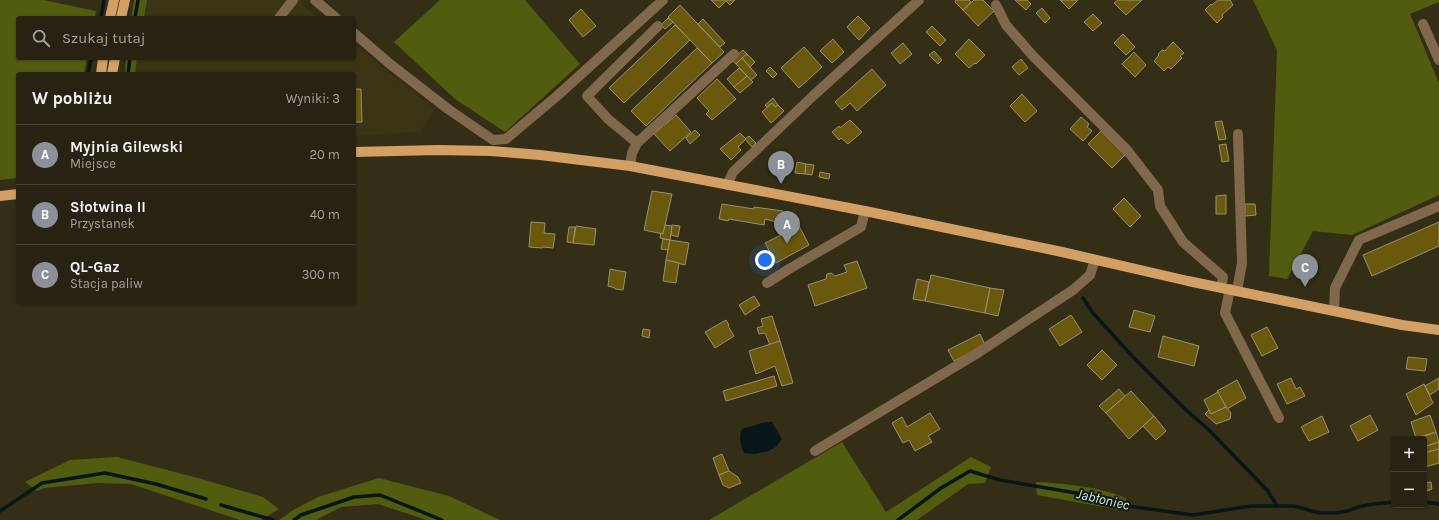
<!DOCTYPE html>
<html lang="pl">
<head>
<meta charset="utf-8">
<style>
	:root { --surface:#272211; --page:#2f2a1a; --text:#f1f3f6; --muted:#a4a49f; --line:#433f31; --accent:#8c9099 }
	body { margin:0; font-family:Karla,sans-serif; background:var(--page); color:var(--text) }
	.controls { position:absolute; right:12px; bottom:12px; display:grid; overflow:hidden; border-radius:4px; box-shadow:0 1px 3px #0004 }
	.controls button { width:36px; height:36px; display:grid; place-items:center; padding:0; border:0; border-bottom:1px solid var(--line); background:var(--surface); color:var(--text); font:20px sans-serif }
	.you { position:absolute; left:765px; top:260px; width:14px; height:14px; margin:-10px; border:3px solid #fff; border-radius:50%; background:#1a73e8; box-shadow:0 0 0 6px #1a73e833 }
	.badge { display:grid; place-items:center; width:26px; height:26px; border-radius:50%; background:var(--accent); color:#fff; font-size:13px; font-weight:700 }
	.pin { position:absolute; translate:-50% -33px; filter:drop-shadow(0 1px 2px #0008) }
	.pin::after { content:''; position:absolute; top:21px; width:14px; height:12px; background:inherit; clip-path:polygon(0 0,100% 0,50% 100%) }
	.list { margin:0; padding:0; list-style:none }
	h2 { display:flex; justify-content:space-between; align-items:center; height:52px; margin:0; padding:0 16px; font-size:17px }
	h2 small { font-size:13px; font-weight:400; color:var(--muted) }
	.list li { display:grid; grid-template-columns:26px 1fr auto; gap:12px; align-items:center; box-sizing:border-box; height:60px; padding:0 16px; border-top:1px solid var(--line) }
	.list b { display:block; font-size:15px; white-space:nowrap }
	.list p { margin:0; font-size:13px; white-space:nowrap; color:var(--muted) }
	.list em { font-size:13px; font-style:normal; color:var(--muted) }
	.icon { flex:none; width:22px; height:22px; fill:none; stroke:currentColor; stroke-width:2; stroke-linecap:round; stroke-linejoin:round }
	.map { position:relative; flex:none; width:1439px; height:520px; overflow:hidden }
	.search { position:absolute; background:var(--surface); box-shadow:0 1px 3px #0004; left:16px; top:16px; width:340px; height:44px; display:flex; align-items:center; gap:10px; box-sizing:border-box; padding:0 14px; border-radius:4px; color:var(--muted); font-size:15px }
	.panel { position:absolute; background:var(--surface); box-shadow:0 1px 3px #0004; left:16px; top:72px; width:340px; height:232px; border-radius:4px }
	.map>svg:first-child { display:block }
</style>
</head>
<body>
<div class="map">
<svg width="1439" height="520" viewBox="0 0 1439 520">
	<rect width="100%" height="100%" fill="#342e17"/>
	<g fill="#3b3415">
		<polygon points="147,0 301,0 303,6 318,18 144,18"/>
		<polygon points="354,45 435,109 420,132 354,136 354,74 135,74 137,58 354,58"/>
	</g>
	<g fill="#525c0f">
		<polygon points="0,0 43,0 96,11 95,18 18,18 18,58 87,58 84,74 18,74 18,178 0,180"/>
		<polygon points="134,0 147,0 144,18 131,18"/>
		<polygon points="440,0 525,0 580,64 505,132 455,99 394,42"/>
		<polygon points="1253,0 1439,0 1439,2 1410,14 1439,83 1439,195 1352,235 1313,231 1287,279 1269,276 1277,50"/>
		<polygon points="126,58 137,58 135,74 125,74"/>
		<polygon points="842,442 886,512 971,457 991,467 985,483 968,484 917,520 709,520"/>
		<polygon points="117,457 198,478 263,497 279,509 261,520 240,520 131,484 97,483 44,488 37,491 25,482 70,460"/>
		<polygon points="379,478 449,496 500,520 427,520 378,504 341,507 316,520 279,520 293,510 318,497"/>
		<path d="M1036,482c26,1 68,5 91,17l-7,11 -11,-2 -72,-13z"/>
	</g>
	<path fill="#061619" d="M766,422h6l10,17 -6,8 -8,4 -13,3 -11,-1c-3,-7 -6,-15 -2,-24z"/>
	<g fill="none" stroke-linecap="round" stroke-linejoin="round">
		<g stroke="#061619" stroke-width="3.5">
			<polyline points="101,18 104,0"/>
			<polyline points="135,18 138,0"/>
			<polyline points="88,74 91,58"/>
			<polyline points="128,74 130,58"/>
			<polyline points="1083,298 1093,313 1133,357 1185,409 1210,431 1267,490 1277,506"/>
			<polyline points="1424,502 1439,504"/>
			<polyline points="221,505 273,520"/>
			<polyline points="0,511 42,483 105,473 156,484 206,499"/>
			<polyline points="294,520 301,515 354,497 380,495 442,520"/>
			<polyline points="898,520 941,488 970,471 1000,480 1111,499 1128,506 1193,515 1251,506 1294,506 1320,513 1335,513 1348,511 1358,507 1373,504 1394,502"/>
		</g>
	</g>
	<g fill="#6a590c" stroke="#969075">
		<polygon points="711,0 735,0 730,5 726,1 719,8"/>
		<polygon points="956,0 969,0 971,2 963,10 955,2"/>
		<polygon points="974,0 983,0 994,11 978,26 963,10"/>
		<polygon points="1015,0 1027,0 1031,4 1026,10"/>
		<polygon points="1060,0 1078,0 1069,9"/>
		<polygon points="1118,0 1142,0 1126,15 1114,3"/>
		<polygon points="1218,0 1230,0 1233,5 1222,15 1223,17 1217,23 1205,10 1211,4 1212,5"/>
		<polygon points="680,5 724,52 712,63 668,17"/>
		<polygon points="1042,8 1050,18 1045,23 1036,13"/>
		<polygon points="581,9 596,26 583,37 569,20"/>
		<polygon points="1093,14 1102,23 1093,31 1084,22"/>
		<polygon points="858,16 870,28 859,40 847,27"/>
		<polygon points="668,18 673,22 665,29 661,25"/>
		<polygon points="703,19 725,43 720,47 698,24"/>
		<polygon points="675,25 690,40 624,103 609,88"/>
		<polygon points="932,26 946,40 940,46 926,32"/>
		<polygon points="1123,34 1135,47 1126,55 1114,43"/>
		<polygon points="833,39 844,52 832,63 820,51"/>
		<polygon points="969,39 985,55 976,64 975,63 969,68 955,54"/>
		<polygon points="1173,42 1184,53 1180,56 1182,58 1171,69 1168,67 1164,71 1154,61 1159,55 1158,54 1162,50 1165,51"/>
		<polygon points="903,43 912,54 900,64 891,53"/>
		<polygon points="804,47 822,67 799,88 781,68"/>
		<polygon points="697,48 712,63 646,126 631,111"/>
		<polygon points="743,50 747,54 736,64 732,60"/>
		<polygon points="934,51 942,60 938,64 929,55"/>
		<polygon points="1134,52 1146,65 1135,77 1122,64"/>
		<polygon points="747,54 755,62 750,67 742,58"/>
		<polygon points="742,58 757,75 751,80 736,64"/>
		<polygon points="1021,59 1028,68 1019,75 1012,67"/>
		<polygon points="770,67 777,74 773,78 766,71"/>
		<polygon points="739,68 747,76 734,87 727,79"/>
		<polygon points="872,69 886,85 857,111 850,103 842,110 835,102"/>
		<polygon points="747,76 753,82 740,93 734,87"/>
		<polygon points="717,79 736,99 712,120 706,114 709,111 697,98"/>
		<polygon points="354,89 361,89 362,122 354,122"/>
		<polygon points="1022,94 1037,111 1025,122 1010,106"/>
		<polygon points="773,98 778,105 775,107 772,103 767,107 765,105"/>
		<polygon points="772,103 775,107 778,105 784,111 771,123 762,112"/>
		<polygon points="676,115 691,132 670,151 654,134"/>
		<polygon points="1081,117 1089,124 1087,127 1092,131 1083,141 1070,129"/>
		<polygon points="850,120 862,132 848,144 841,138 839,140 832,132 839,126 840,128"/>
		<polygon points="1222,121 1226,139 1219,140 1215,122"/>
		<polygon points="695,130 700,135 690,144 686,138"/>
		<polygon points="1101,131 1125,155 1112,168 1088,144"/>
		<polygon points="740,133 746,139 738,147 741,150 731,160 720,149"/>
		<polygon points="749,136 756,143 752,147 745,139"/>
		<polygon points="1226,144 1229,161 1222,162 1219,145"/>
		<polygon points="797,162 806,164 805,174 795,173"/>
		<polygon points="806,164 814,165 812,175 805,174"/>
		<polygon points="820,172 830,174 829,179 819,177"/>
		<polygon points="652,191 672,194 663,234 644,230"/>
		<polygon points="1226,195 1226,214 1216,214 1216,196"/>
		<polygon points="1124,198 1141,216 1130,227 1113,209"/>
		<polygon points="722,204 754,209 754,207 783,211 780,223 765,219 764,225 729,219 728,221 719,219"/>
		<polygon points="1245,204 1255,204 1256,215 1245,216"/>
		<polygon points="531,222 545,223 544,233 555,234 553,248 543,247 542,248 529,247"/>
		<polygon points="1439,222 1439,246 1372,276 1363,255"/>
		<polygon points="665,225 672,226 670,240 660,238 661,233 663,234"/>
		<polygon points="672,225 680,226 678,237 671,235"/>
		<polygon points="576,226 596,229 594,245 573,243"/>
		<polygon points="799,226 809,245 776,263 765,243"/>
		<polygon points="569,227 575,227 573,243 567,242"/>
		<polygon points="663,239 670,240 668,250 661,249"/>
		<polygon points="670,240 689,243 685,265 666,260"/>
		<polygon points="666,260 679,263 676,283 663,281"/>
		<polygon points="857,261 867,288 815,306 808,285 826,279 827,274 831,273 835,276 847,272 844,265"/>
		<polygon points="610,269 626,272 623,290 615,289 615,288 608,286"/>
		<polygon points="931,275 990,288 985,313 925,301"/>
		<polygon points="917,279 929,282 925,301 913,299"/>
		<polygon points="990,288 1004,290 998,316 985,313"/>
		<polygon points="754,296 760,305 745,315 739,305"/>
		<polygon points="1134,310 1155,316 1150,332 1129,327"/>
		<polygon points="1071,315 1082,332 1060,346 1049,329"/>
		<polygon points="772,316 780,341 770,345 765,333 759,334 757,328 763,326 761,319"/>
		<polygon points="726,320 729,325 728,326 734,336 715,348 705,332"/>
		<polygon points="1267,327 1278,348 1262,356 1251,335"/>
		<polygon points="643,329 650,330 649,338 642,336"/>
		<polygon points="980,334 985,345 954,361 948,350"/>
		<polygon points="1163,336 1199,346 1194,366 1158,357"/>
		<polygon points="780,341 793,383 782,386 775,366 756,374 749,351"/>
		<polygon points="1102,350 1117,365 1102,380 1087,365"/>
		<polygon points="1408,357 1427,359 1425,371 1406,369"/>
		<polygon points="774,376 777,386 726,401 723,391"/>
		<polygon points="1291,378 1296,389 1300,387 1305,396 1287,404 1277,384"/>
		<polygon points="1439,378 1439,389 1430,395 1425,386"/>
		<polygon points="1237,380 1246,398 1227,409 1217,391"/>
		<polygon points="1424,384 1433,403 1416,415 1406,394"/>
		<polygon points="1119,389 1125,396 1106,413 1099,406"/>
		<polygon points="1131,391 1154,416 1129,439 1106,413"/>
		<polygon points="1218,392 1226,407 1211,414 1204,400"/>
		<polygon points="1226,407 1231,413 1230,419 1216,424 1205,414 1209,410 1211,414"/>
		<polygon points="930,413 940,429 928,436 932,442 915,451 909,440 903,443 892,423 902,417 907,427"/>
		<polygon points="1370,415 1378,430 1358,441 1350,426"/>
		<polygon points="1430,415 1436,432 1416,438 1411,422"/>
		<polygon points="1154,416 1166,431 1156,440 1143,426"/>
		<polygon points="1322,416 1329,432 1309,441 1301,427"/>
		<polygon points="1436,432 1439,442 1424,447 1424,439 1417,439"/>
		<polygon points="1439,442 1439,449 1424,453 1424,447"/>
		<polygon points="1439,449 1439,463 1425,467 1424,453"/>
		<polygon points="722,454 729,471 719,475 713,458"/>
		<polygon points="729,471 738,477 741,483 729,488 723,485 719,475"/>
		<polygon points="1431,482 1432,489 1427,491 1425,483"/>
	</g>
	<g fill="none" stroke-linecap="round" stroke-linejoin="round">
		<g stroke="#80684c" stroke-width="10">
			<polyline points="315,0 336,18"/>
			<polyline points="996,5 1006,25 1033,56 1127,150 1158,190 1160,206 1183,242 1223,277 1221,288"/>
			<polyline points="279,18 293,0"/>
			<polyline points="1423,24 1439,60"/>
			<polyline points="354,33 390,64 448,109 493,140 506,139 557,96 663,0"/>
			<polyline points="637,143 608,119 587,96 658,26"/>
			<polyline points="630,166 632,153 637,143 734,54"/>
			<polyline points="727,185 733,172 814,95 919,0"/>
			<polyline points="767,283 789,269 861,227 865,211"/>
			<polyline points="1230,289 1225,313 1279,418"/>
			<polyline points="1237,291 1242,263 1238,134"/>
			<polyline points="1334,311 1335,288 1359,240 1439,206"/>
			<polyline points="815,451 976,354 1073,290 1090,275 1095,260"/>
		</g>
		<g stroke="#d2a065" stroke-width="10">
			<polyline points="110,18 114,0"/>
			<polyline points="121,18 125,0"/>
			<polyline points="101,74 103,58"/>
			<polyline points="112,74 115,58"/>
			<polyline points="354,152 438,150 491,151 540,155 630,166 865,211 1062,252 1188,281 1402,325 1439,330"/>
			<polyline points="0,196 18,194"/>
		</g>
	</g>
	<g text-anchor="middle" stroke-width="4" stroke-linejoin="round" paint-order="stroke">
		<g font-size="14" font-style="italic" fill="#b9f0fa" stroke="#19170c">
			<text transform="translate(1103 499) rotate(13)" y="5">Jabłoniec</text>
		</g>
	</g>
</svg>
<div class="controls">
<button>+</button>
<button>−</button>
</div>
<div class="you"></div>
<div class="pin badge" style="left:787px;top:244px">A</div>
<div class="pin badge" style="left:781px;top:184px">B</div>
<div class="pin badge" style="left:1305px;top:287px">C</div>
<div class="search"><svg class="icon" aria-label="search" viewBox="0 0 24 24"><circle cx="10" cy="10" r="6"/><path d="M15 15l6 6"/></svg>Szukaj tutaj</div>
<section class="panel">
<h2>W pobliżu<small>Wyniki: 3</small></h2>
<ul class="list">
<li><span class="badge">A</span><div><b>Myjnia Gilewski</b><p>Miejsce</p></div><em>20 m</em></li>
<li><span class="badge">B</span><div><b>Słotwina II</b><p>Przystanek</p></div><em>40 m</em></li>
<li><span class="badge">C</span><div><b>QL-Gaz</b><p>Stacja paliw</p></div><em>300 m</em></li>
</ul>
</section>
</div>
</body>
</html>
